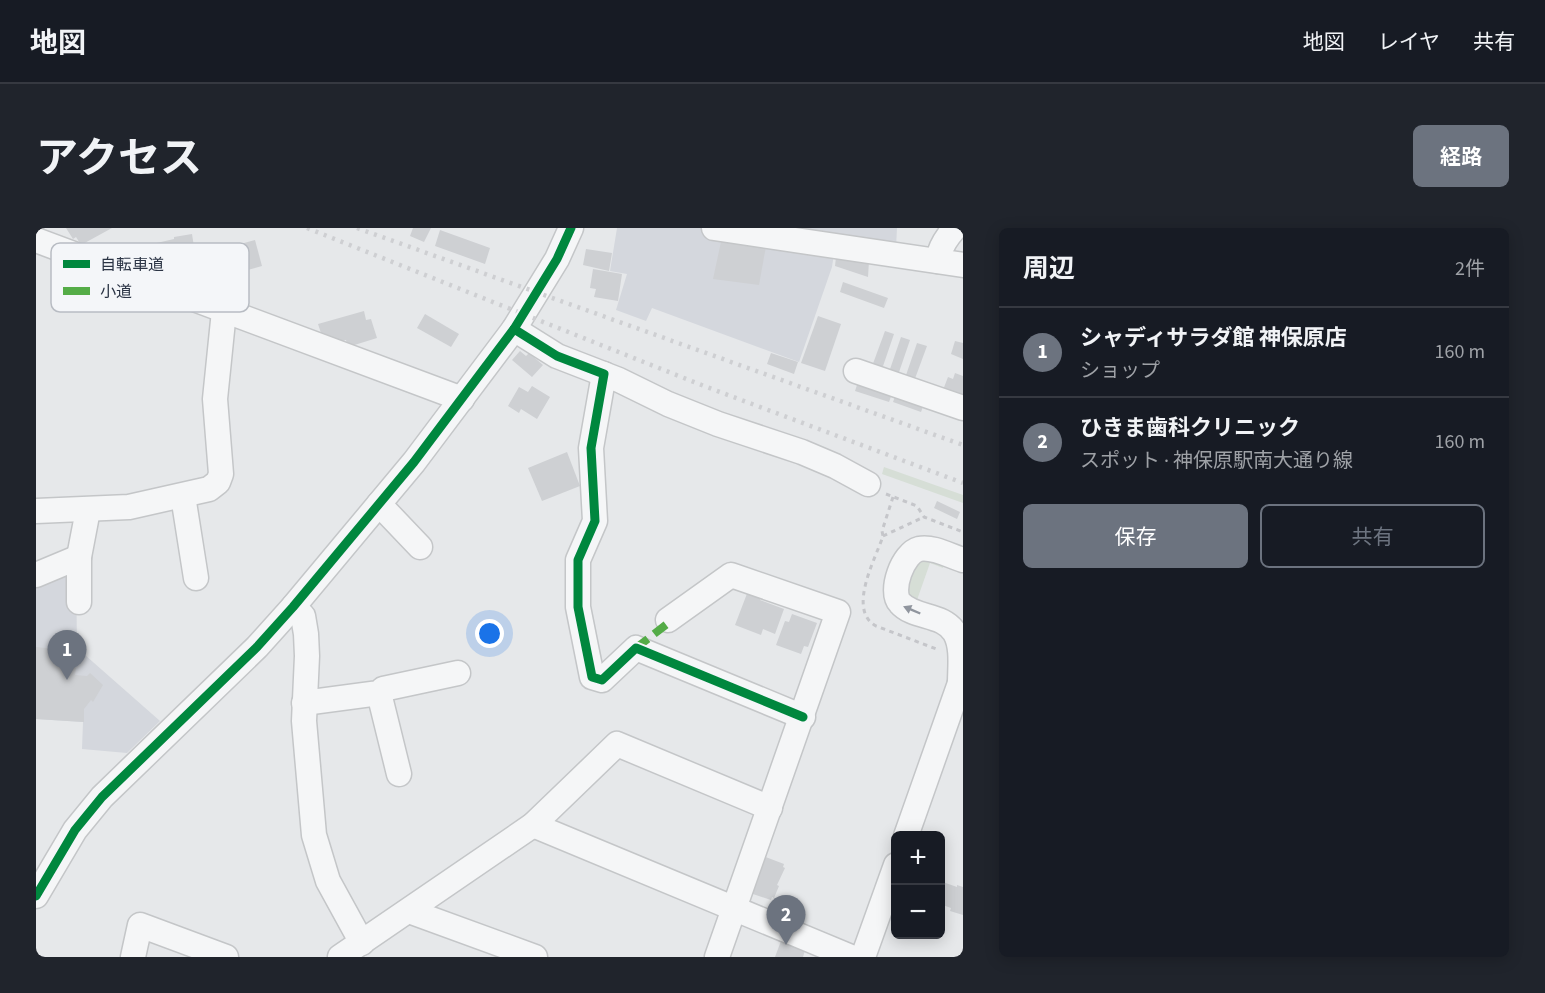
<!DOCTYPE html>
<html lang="ja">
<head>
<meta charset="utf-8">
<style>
	:root { --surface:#171b24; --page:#20242c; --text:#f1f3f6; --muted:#9ea1a6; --line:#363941; --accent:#6c737f }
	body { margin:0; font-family:"Source Sans 3","Noto Sans JP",sans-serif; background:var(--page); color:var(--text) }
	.controls { position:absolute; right:18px; bottom:18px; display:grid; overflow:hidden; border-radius:9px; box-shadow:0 3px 15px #0003 }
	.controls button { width:54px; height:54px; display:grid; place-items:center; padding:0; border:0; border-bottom:2px solid var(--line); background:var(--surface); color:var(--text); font:30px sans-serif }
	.you { position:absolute; left:454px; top:406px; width:21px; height:21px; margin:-15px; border:4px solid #fff; border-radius:50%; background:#1a73e8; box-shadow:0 0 0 9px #1a73e833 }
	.badge { display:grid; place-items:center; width:39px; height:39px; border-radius:50%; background:var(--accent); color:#fff; font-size:20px; font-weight:700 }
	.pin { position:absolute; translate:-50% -50px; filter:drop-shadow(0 2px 3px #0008) }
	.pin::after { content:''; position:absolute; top:32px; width:21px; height:18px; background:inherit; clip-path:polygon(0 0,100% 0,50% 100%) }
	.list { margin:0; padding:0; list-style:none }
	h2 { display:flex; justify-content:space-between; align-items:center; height:78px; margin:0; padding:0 24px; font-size:26px }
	h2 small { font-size:20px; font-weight:400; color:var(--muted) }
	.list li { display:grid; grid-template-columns:39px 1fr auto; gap:18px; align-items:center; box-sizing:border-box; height:90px; padding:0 24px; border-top:2px solid var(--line) }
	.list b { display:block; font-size:22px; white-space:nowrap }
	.list p { margin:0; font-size:20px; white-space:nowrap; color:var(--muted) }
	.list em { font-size:20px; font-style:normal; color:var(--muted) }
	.actions { display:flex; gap:12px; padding:18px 24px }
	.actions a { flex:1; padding:14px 0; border:2px solid var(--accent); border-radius:9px; text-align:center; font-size:21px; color:var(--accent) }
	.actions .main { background:var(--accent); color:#fff }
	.map { position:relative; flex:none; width:927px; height:729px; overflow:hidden; border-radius:9px }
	header { display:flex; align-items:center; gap:36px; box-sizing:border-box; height:84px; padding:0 30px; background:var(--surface); border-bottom:2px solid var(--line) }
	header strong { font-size:28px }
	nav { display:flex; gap:33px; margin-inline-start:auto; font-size:21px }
	.intro { display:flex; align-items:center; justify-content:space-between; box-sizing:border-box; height:144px; padding:0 36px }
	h1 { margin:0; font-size:42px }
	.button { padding:15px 27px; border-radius:9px; background:var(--accent); color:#fff; font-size:21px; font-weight:700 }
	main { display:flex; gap:36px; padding:0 36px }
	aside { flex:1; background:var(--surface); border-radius:9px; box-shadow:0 3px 15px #0003 }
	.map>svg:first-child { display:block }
</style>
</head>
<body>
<header>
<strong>地図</strong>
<nav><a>地図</a><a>レイヤ</a><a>共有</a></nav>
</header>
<div class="intro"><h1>アクセス</h1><a class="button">経路</a></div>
<main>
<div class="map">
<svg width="927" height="729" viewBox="0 0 927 729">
	<rect width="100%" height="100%" fill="#e6e8ea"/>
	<g fill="#d4d7dd">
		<polygon points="581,0 861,0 860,20 800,12 796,39 763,134 616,80 610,93 580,82 591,46 574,43"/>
		<polygon points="40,335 41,420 124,493 91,525 46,521 47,494 0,491 0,350"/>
	</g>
	<g fill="#d6ded6">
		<polygon points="848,239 927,267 927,275 846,246"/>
		<polygon points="885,331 909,335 907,340 894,335 881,372 896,377 895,380 874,370 869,355"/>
	</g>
	<g fill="#ced0d3">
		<polygon points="30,0 76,0 45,17 40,9 37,11"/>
		<polygon points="377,0 395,0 388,14 374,8"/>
		<polygon points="404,2 454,20 449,36 399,18"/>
		<polygon points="156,6 159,25 153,26 154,33 119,39 117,32 115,32 112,17 138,11 138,9"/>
		<polygon points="686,9 730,18 723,57 677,51"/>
		<polygon points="219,12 226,38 193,47 186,21"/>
		<polygon points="550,21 576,25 573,43 547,37"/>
		<polygon points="800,29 833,33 832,49 799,38"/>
		<polygon points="557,41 586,46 582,73 558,69 560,61 554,60"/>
		<polygon points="807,54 852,70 848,80 804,64"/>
		<polygon points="328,83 330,92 335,91 341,110 312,119 310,112 300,115 286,108 282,96"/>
		<polygon points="389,86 423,106 415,119 381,100"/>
		<polygon points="782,88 805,96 789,143 765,135"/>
		<polygon points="849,103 858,106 845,144 835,141"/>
		<polygon points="865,109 874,112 861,150 852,147"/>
		<polygon points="919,113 927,115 927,131 915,126"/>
		<polygon points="881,115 891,118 877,156 868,153"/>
		<polygon points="484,123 490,128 493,125 507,137 496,149 476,132"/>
		<polygon points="735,125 762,134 758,146 731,136"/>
		<polygon points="919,145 927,148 927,167 921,165 920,169 907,162 912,149 917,151"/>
		<polygon points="823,151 857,163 853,174 819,163"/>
		<polygon points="496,158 514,169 501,191 485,181 483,185 472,178 483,159 492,164"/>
		<polygon points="861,163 889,173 885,184 857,174"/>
		<polygon points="531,224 544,258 506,273 492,240"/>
		<polygon points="901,273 924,284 921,291 898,280"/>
		<polygon points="712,363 725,368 724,372 748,381 739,406 727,401 725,407 699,397"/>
		<polygon points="756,386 781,395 772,419 768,418 765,426 740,417 749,393 753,394"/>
		<polygon points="0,419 20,421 19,428 27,428 40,440 39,447 51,448 54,445 67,457 57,474 55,472 48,481 48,494 0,491"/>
		<polygon points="727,628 748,636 747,639 749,640 741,657 743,658 738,670 736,669 735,672 714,665"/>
		<polygon points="904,653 921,659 921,657 927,659 927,687 914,683 915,680 904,676"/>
		<polygon points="745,713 769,722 767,729 739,729"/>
	</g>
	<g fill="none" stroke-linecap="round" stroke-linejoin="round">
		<defs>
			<g id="minor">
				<polyline points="678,0 927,37"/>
				<polyline points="0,12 426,171"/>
				<path d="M902,33c1,-13 8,-23 17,-33"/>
				<polyline points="478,101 521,128 583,152 632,176 682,196 766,224 799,238 832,256"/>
				<polyline points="820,143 927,180"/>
				<polyline points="568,146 555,220 559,293 542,332 542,379 556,449 566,452 600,420 767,489"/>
				<polyline points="147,268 160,350"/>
				<polyline points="343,276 384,319"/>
				<polyline points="0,283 93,279 173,261 182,254 185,246 179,171 188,83"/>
				<polyline points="0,347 43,329"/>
				<polyline points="43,374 43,329 52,282"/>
				<polyline points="257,379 267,388 270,406 271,428 268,493 278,607 292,653 326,715"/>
				<polyline points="632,392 695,347 802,384 681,729"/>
				<path d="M924,455c0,-15 3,-36 -5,-50 -12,-20 -41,-14 -55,-30 -11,-12 3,-50 19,-54 14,-3 31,7 44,11"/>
				<polyline points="343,465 363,546"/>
				<polyline points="268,475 343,465 347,461 422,445"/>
				<polyline points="497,597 815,729"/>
				<polyline points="870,608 924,455 927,451"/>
				<polyline points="0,668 39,602 66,569 221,419 257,379 378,234 478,101 521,31 535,0"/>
				<polyline points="373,683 499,729"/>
				<polyline points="97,729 104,697 190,729"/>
				<polyline points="304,729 497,597 581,516 734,580"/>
				<polyline points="827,729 860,637"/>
			</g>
		</defs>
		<use href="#minor" stroke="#c4c6c8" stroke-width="27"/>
		<g stroke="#c5c6ca" stroke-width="3" stroke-dasharray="4.5 4.5" stroke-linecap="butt">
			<polyline points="850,266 881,278 888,289 927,304"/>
			<path d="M857,269l-11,34 1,5c-8,24 -36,74 -7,90l63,24"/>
			<polyline points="847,308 888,289"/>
		</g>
		<use href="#minor" stroke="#f5f6f7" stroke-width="24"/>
		<g stroke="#cecfd2" stroke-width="4.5" stroke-dasharray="3 6" stroke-linecap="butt">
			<polyline points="271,0 668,158 927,255"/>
			<polyline points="321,0 927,217"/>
		</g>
		<polyline stroke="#54ac47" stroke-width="8" stroke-dasharray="15 8" stroke-linecap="butt" points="600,420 631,396 632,392"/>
		<defs>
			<g id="cycleway">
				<polyline points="478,101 521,128 568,146 555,220 559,293 542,332 542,379 556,449 566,452 600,420 767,489"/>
				<polyline points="0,668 39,602 66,569 221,419 257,379 378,234 478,101 521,31 535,0"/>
			</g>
		</defs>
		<use href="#cycleway" stroke="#f4f6f9" stroke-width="13"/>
		<use href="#cycleway" stroke="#00873e" stroke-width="9"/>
	</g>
	<defs><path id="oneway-solid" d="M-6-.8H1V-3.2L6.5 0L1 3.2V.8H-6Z" transform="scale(1.5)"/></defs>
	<use fill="#90959e" href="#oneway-solid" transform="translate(876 382) rotate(-157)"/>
	<rect x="15" y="15" width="198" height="69" rx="9" fill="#f4f6f9" stroke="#b8bcc3" stroke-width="1.5"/>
	<rect x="27" y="32" width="27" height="8" fill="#00873e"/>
	<rect x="27" y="59" width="27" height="8" fill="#54ac47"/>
	<g font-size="16" fill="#2b3445">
		<text x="64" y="42">自転車道</text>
		<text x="64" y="69">小道</text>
	</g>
</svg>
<div class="controls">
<button>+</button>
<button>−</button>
</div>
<div class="you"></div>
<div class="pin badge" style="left:31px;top:452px">1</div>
<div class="pin badge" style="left:750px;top:717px">2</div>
</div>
<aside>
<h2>周辺<small>2件</small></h2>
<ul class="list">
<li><span class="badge">1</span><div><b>シャディサラダ館 神保原店</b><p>ショップ</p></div><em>160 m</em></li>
<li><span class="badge">2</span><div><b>ひきま歯科クリニック</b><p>スポット · 神保原駅南大通り線</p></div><em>160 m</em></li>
</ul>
<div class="actions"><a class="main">保存</a><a>共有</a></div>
</aside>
</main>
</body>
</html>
